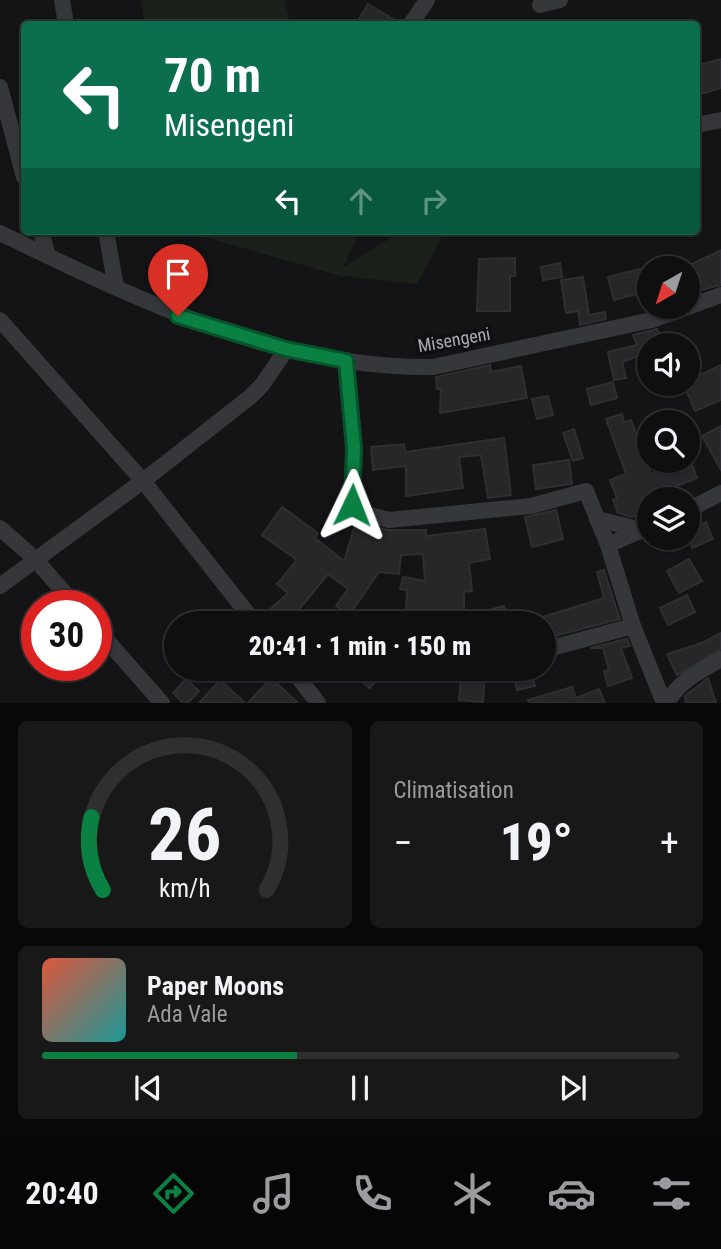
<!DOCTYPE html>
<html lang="fr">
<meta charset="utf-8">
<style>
:root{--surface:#0f0f10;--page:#181819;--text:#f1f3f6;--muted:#9b9c9f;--line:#2f2f30;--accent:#0b8043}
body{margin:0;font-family:"Roboto Condensed",sans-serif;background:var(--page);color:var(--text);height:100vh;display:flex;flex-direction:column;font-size:26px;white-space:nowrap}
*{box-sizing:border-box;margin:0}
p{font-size:23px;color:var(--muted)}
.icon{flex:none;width:38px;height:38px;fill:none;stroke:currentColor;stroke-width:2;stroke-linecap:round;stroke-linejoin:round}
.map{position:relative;height:703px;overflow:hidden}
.details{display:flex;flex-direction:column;gap:18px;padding:18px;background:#080809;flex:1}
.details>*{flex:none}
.hud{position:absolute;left:21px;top:21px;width:679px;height:214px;border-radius:7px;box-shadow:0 2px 5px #0004,0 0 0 2px var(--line);background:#0b6e4f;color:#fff;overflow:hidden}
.needle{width:46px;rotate:219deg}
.buttons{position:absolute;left:637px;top:256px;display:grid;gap:14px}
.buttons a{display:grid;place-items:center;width:63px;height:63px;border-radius:50%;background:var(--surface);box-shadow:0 2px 5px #0004,0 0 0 2px var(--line);font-size:35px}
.speed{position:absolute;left:21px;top:590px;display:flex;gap:14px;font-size:35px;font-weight:700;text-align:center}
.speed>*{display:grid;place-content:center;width:91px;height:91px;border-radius:50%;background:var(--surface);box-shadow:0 2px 5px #0004,0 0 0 2px var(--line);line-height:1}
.speed .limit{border:10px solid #d22;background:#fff;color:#111}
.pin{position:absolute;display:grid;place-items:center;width:60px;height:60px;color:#fff;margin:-72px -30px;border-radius:50% 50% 50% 0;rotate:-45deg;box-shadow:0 0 7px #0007}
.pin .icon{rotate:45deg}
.me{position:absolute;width:77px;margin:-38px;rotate:2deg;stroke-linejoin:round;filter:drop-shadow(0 0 5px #0008)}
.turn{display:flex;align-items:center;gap:24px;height:147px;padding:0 28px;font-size:32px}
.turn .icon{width:91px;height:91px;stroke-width:2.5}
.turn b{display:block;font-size:49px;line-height:60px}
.lanes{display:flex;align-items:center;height:66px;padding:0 28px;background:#0003;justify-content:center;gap:35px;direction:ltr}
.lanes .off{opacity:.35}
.big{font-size:52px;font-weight:800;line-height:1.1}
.details .widget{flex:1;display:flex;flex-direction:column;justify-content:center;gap:10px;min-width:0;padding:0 24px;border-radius:10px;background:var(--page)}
.details .dial{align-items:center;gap:0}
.dial svg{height:182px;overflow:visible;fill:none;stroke:var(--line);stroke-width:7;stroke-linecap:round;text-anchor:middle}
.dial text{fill:var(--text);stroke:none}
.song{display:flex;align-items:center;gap:21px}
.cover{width:84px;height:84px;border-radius:10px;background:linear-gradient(135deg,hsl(10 70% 55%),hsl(180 70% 35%))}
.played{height:7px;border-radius:4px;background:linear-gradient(90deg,var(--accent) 40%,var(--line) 40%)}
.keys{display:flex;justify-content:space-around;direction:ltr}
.heat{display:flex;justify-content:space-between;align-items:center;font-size:38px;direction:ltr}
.details .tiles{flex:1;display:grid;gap:18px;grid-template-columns:1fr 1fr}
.widget:last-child{grid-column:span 2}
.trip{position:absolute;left:164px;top:611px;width:392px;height:70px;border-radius:35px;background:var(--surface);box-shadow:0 2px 5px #0004,0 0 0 2px var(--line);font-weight:800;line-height:70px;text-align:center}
.tabs{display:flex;height:112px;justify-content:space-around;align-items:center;background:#060606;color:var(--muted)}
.tabs .icon{width:49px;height:49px}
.tabs .current{color:var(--accent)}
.tabs b{font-size:32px;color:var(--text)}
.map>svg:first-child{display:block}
</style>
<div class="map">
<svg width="721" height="703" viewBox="0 0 721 703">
<rect width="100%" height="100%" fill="#141416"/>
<g fill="#1b201b">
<polygon points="141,0 285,0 290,24 145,24"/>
<polygon points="183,231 349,231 357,238 343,267 402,231 445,231 417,284 341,276"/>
</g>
<g fill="#27272a" stroke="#2e2f32" stroke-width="2">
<polygon points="368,4 401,24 356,24"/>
<polygon points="721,59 721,88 698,95 696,66"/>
<polygon points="721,250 721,285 688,293 688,266"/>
<polygon points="515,258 515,276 510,276 510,311 477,311 479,259"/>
<polygon points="560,263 562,277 543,280 541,267"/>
<polygon points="640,269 641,272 649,269 649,291 614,300 608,277"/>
<polygon points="583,277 589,315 605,312 606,319 580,325 578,311 566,313 561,280"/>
<polygon points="657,329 664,345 649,345 649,352 622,362 626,378 614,380 608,352 637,345 633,335"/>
<polygon points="490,365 491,372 521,366 527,398 440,413 441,389 437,389 436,377"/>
<polygon points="721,365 721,400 695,411 683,383"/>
<polygon points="613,382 617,398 591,405 587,389"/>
<polygon points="548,396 553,415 537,419 532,399"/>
<polygon points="622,414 624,422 631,420 651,474 690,459 697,478 649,497 649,511 632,517 618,513 613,500 617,498 610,480 626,474 606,419"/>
<polygon points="721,426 721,470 702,436"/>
<polygon points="574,429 583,458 573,461 563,433"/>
<polygon points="504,438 511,495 488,498 481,455 459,457 463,488 406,496 406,466 373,470 371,447 404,444 405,452"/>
<polygon points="569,460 572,484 536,489 533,465"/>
<polygon points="282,507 318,533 315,538 344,561 356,522 387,530 426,530 426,536 485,529 490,559 469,563 472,591 464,592 464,616 504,606 508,623 436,623 437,611 406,610 407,590 400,589 403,577 425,581 423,554 401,555 399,574 379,572 349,615 336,606 348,589 328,574 288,623 267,623 263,616 288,593 277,584 297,560 262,535"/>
<polygon points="556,510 563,539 532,547 525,517"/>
<polygon points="706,522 713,539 692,548 688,530"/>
<polygon points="689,559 702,581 679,593 667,571"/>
<polygon points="604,570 620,619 550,637 543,617 604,598 597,572"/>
<polygon points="687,595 695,612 668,625 660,608"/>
<polygon points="721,633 721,649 677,675 667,654 702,643"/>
<polygon points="627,639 630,646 621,648 632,678 608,686 604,671 609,670 603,648 590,648"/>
<polygon points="362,668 374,668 381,674 370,688 355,676"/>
<polygon points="462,668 485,668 483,702 459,700"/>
<polygon points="530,668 535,686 517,690 513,671"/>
<polygon points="271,678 298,703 248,703"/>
<polygon points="708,678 716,703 686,703 685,696"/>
<polygon points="186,679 199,691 188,703 183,703 173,693"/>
<polygon points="220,680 245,703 199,703"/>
<polygon points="572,687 576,698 599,689 605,703 529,703 528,700"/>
</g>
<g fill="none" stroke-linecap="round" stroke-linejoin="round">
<g stroke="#36373a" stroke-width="16">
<polyline points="62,0 66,24"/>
<polyline points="540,5 560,0"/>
<polyline points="411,24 427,0"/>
<polyline points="0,87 24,177"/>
<polyline points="696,125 721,120"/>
<polyline points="41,231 48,256"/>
<polyline points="106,231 116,287"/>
<path d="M0,233C137,299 277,369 433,367L652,320L721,295"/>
<polyline points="0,320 143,481 255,623"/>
<polyline points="346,361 354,448 352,505 355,511 389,520 531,506 586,491 608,545 633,626 664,703"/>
<polyline points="688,510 721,493"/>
<polyline points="597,519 630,527 637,532"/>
<polyline points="0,528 34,558 76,606"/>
<polyline points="608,545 649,527"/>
<polyline points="0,586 143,481 250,397 262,385 286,350"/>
<polyline points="96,628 162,703"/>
<polyline points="544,650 633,626"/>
<polyline points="291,668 318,703"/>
<path d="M667,703C679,681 700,671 721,659"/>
</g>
</g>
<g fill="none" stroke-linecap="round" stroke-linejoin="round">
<g stroke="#07532c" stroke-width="18">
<polyline id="route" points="178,316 286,349 346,361 354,448 352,505"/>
</g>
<use href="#route" stroke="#0b8043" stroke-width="12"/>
</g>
<g text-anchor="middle" stroke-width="7" stroke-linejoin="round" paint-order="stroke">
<g font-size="18" fill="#a7acb5" stroke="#0f0f11">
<text transform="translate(454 340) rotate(-10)" y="6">Misengeni</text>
</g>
</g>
</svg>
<div class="buttons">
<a><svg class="needle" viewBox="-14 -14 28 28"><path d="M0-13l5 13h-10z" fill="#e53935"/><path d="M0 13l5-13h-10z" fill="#9b9c9f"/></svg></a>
<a><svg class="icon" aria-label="sound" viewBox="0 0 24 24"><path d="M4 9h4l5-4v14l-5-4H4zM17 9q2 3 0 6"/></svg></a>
<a><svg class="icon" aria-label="search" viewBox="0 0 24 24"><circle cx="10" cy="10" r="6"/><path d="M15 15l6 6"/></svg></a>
<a><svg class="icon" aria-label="layers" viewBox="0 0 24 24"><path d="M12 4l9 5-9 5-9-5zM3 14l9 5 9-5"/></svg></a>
</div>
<div class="speed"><div class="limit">30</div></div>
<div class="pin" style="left:178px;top:316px;background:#d93025"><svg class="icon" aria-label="arrive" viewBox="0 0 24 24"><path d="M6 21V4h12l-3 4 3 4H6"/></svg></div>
<svg class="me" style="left:352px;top:505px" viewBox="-20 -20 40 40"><path d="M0-17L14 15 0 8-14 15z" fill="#0b8043" stroke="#fff" stroke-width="4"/></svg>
<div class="trip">20:41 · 1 min · 150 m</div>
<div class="hud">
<div class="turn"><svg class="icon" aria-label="left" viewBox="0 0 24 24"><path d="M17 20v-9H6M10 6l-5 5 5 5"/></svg><div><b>70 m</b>Misengeni</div></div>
<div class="lanes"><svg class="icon" aria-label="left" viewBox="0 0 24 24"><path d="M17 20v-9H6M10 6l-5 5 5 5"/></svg><svg class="icon off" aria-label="ahead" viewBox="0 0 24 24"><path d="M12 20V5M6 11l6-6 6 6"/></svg><svg class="icon off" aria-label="right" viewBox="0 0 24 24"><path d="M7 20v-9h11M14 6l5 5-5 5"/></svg></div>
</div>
</div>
<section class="details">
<div class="tiles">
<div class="widget dial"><svg viewBox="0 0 100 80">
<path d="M14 69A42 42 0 1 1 86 69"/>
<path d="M14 69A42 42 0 0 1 9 37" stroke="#0b8043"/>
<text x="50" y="56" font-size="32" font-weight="700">26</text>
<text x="50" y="72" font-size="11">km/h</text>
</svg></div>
<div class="widget"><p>Climatisation</p>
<div class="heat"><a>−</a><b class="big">19°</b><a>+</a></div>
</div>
<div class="widget">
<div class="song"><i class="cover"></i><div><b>Paper Moons</b><p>Ada Vale</p></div></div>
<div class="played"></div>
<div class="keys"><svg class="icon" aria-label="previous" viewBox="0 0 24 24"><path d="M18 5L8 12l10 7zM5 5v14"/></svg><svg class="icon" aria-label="pause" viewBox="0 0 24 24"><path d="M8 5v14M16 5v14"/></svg><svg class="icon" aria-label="next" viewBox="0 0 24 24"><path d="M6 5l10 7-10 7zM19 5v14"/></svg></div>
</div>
</div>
</section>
<nav class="tabs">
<b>20:40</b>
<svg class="icon current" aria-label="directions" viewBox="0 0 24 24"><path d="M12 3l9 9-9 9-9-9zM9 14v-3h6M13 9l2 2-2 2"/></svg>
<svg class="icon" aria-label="music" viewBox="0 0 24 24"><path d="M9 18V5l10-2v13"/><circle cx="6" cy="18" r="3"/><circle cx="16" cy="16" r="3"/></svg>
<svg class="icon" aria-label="phone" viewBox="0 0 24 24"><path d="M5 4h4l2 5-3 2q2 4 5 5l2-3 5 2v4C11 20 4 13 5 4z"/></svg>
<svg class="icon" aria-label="climate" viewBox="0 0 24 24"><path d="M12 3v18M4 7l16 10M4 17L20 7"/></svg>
<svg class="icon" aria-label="car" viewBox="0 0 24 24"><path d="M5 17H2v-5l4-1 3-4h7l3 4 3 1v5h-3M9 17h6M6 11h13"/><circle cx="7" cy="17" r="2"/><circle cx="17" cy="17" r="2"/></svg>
<svg class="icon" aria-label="filters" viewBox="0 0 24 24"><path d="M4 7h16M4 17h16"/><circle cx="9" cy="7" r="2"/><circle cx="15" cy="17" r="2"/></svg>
</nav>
